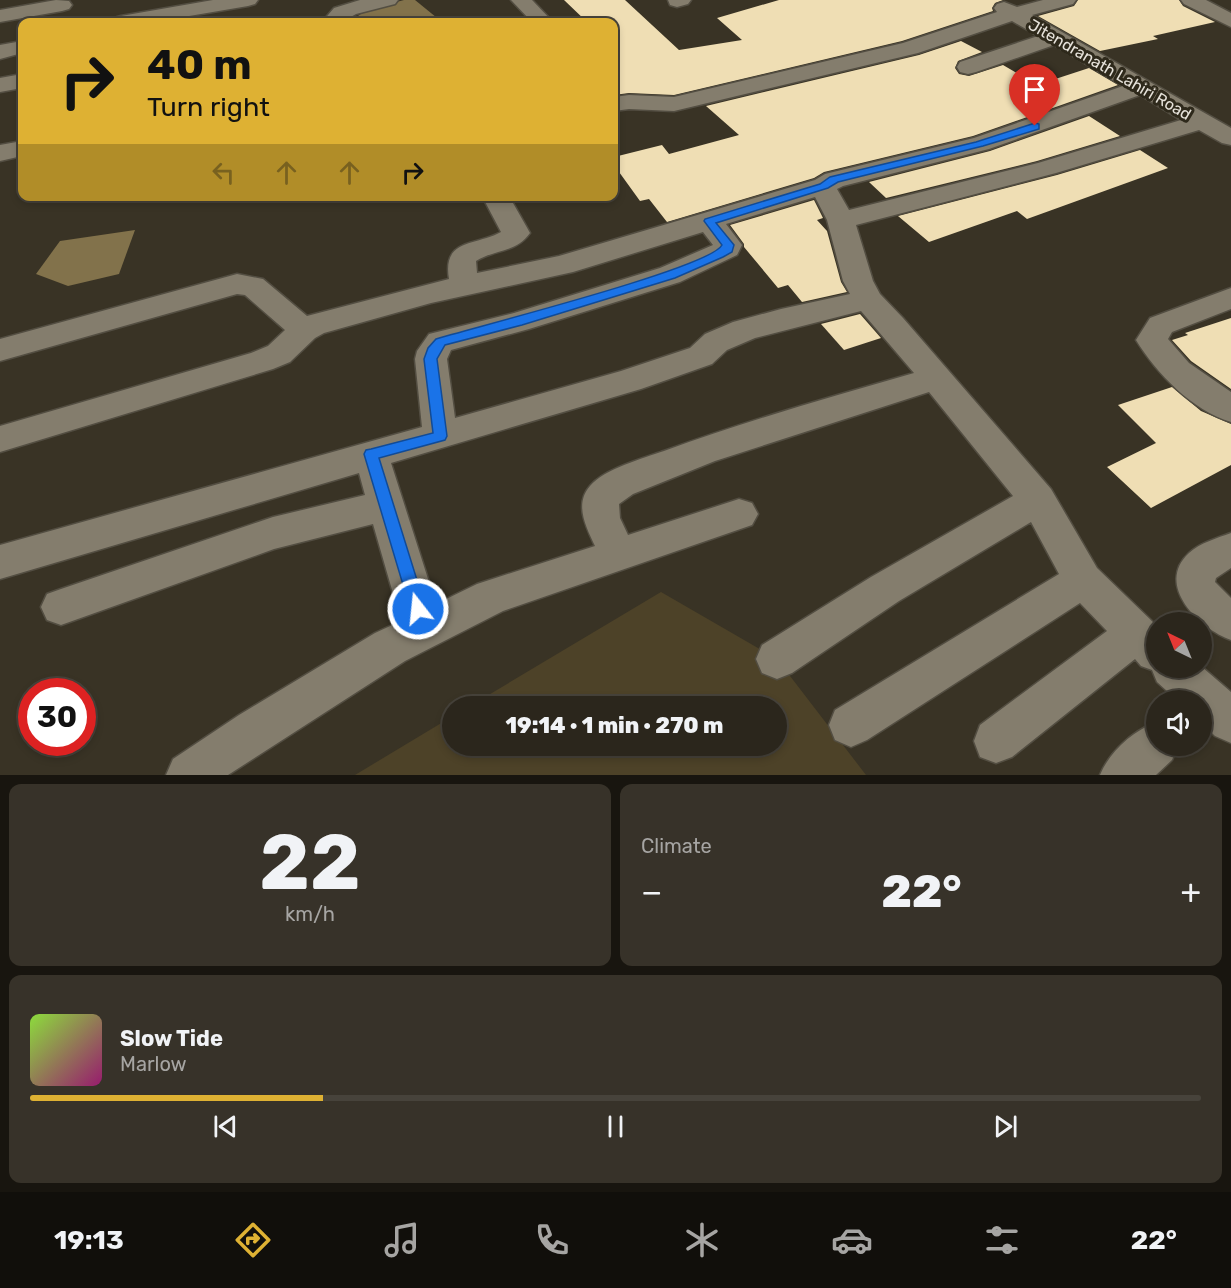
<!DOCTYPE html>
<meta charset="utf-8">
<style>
:root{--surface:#2b261c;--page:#373229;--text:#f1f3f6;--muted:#a6a5a3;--line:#47433b;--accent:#deb133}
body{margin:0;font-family:Rubik,sans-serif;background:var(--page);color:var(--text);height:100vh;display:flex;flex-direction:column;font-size:22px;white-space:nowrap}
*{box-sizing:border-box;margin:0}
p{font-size:20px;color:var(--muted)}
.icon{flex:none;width:33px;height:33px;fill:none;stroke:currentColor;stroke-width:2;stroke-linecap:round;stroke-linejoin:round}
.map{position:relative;height:775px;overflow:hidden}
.panel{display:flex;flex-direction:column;gap:9px;padding:9px;background:#18150f;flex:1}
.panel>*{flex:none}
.hud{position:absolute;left:18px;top:18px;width:600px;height:183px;border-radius:12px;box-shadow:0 3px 9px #0003,0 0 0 2px var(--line);background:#deb133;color:#111;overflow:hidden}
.needle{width:39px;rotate:317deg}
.buttons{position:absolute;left:1146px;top:612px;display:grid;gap:12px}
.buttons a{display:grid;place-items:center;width:66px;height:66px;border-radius:50%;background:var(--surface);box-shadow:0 3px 9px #0003,0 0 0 2px var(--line);font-size:30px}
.speed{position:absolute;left:18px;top:678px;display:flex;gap:12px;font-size:30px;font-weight:700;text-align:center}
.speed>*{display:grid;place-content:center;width:78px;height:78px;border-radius:50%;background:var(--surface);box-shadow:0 3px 9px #0003,0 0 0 2px var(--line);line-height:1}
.speed .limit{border:9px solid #d22;background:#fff;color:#111}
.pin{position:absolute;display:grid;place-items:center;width:51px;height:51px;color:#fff;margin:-62px -26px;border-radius:50% 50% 50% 0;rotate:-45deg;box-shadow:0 0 6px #0007}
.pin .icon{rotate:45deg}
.me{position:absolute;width:66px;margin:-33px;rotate:344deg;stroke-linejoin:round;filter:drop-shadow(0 0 4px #0008)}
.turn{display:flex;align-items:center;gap:21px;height:126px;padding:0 30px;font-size:27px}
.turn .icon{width:78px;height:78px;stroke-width:2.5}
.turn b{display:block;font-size:42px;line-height:51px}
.lanes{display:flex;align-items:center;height:57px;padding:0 30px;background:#0003;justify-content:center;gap:30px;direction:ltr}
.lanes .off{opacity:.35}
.big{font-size:45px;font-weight:800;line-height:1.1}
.panel .tile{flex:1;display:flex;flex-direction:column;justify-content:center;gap:9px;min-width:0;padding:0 21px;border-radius:12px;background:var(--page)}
.panel .dial{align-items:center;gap:0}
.dial b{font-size:78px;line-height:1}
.song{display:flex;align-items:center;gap:18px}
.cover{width:72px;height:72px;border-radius:9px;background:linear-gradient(135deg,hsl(90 70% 55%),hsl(320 70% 35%))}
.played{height:6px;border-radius:3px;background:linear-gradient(90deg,var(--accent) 25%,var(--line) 25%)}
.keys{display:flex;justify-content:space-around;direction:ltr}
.heat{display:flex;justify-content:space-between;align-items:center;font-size:33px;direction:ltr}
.panel .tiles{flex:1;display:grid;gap:9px;grid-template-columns:1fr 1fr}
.tile:last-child{grid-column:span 2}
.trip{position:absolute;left:442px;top:696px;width:345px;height:60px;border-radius:30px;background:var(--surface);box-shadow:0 3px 9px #0003,0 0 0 2px var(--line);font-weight:800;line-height:60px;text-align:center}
.tabs{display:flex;height:96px;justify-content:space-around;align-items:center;background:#110f0b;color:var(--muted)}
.tabs .icon{width:42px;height:42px}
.tabs .selected{color:var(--accent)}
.tabs b{font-size:27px;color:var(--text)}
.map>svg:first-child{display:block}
</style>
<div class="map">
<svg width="1231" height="775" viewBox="0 0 1231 775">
<rect width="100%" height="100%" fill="#393325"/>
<polygon fill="#4d4228" points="661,592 777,659 866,775 355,775 453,716 453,746 777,746 777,706 470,706"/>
<g fill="#82724b">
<polygon points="404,0 415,0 442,22 350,22 366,10"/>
<polygon points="135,230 119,274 68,286 36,274 60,241"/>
</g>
<g fill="#efdeb4">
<polygon points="564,0 625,0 679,50 742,40 717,18 779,0 1003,0 995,3 992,8 993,11 902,41 674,95 629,93 614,95 614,22 587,22"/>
<polygon points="1078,0 1179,0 1183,6 1215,22 1153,36 1158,39 1100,51 1038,16 1074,6"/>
<polygon points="961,41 982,52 958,61 955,68 959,74 969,76 1003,65 1037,85 1089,68 1118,85 973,136 824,172 814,178 667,222 649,199 640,201 614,165 614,157 662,145 669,154 739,135 706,106 919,55"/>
<polygon points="1089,116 1120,136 1037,161 886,198 869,182 990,151"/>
<polygon points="1140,150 1168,168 1027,219 1017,211 929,242 898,216 1057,175"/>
<polygon points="814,200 823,218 817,220 827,231 841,282 847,292 802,302 788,285 778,288 744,247 744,244 730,225"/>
<polygon points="860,314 881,338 844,350 821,324"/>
<polygon points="1231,318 1231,389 1191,361 1172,340 1188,335 1185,333"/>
<polygon points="1172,387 1201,411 1231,424 1231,465 1151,508 1107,467 1156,443 1118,405"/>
</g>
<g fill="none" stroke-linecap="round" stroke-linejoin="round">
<g stroke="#534e42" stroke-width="3">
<g id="minor">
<polygon points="56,0 69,1 72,5 69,9 62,11 0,22 0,10"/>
<polygon points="213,0 258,0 255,4 248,6 154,22 111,22 114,18 121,16"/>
<polygon points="360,0 398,0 395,4 356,14 342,22 322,22 334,8"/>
<polygon points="511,0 532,0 553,22 532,22"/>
<polygon points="668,0 691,0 688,4 677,7 670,5"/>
<path d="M1043,0H1076L1073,4L1032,15L1231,128V145L1222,143L1199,130L1056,173L856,225L873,281L880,294L903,318L1051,489L1097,568L1156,625V668L1202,667L1231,692V743L1215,736L1202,723V700H1177L1157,682L1152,670L1141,666L1135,659L1012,757L996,763L980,757L974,741L980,725L1107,631L1080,603L867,740L851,747L835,740L829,725L835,710L1059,574L1031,522L899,601L792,673L777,679L762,673L756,659L762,645L871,577L1013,496L929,392L715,461L633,494L619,504L620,518L628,535L739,499L752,503L758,514L752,525L503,611L405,661L228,775H166L173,759L239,715L375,633L401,621L373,524L274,549L61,625L47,620L41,607L47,594L61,589L273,517L365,495L359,473L0,579V545L422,427L415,359L417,351L429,334L514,313L660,268L713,245L703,232L573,272L431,303L324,333L315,338L290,362L273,369L0,452V426L251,353L268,346L285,330L245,295L237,294L0,361V339L237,274L263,279L307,316L449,279C442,238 476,246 501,232L482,196H509L530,233C516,253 495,249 476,261L477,273L559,256L815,180L825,174L974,138L1123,86L1054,45L976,72L968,74L960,72L957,67L960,62L1038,36L1012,21L918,53L674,111L629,109L614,111V97L629,95L674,97L903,43L997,12L994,8L997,4L1004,2L1017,7ZM1140,95L1181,120L1038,163L849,210L837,189L843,186L989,149ZM815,197L827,220L843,281L850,294L781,309L733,322L705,334L690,348L621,371L455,418L447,359L451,350L529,329L680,282L737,255L742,245L726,224ZM861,311L914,373C830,397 746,421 664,451C644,458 604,469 590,486C574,504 586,527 595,546L477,584L436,604L391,463L641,389L712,364L727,350L755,338Z"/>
<polygon points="1181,0 1206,0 1231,13 1231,27 1184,4"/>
<polygon points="22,41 22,53 0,59 0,45"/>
<polygon points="22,74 22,88 0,92 0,78"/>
<polygon points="22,141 22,156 0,161 0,145"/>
<path d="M1231,288V309L1172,332L1168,339L1189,363L1231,392V422C1192,410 1157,374 1136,340L1150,318Z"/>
<path d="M1231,533V568L1216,578L1215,582L1231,598V640C1200,629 1154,585 1189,553C1200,543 1217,538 1231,533Z"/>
<path d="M1156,722V746H1178L1172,760L1156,775H1100C1110,751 1132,732 1156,722Z"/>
</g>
</g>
<use href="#minor" fill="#847d6d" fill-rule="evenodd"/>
</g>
<path fill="#1a73e8" stroke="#114b97" stroke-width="1.5" d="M1035,123L1039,124V129L983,146L838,182L828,188L716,223L734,245L732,252L723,257L675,278L522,325L445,345L437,359L447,436L445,440L379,458L426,609L424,615L418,617L412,615L364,454L366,450L371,449L433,433L424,359L428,348L436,339C475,327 710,268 722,245L704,221L705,219L820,184L830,177L976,142Z"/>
<g text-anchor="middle" stroke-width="6" stroke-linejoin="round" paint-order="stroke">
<g font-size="16" fill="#e6e2da" stroke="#2e291b">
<text transform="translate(1110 69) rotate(30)" y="6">Jitendranath Lahiri Road</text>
</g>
</g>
</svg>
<div class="buttons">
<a><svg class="needle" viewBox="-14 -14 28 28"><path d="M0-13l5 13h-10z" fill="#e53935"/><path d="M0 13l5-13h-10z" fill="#a6a5a3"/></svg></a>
<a><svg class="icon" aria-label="sound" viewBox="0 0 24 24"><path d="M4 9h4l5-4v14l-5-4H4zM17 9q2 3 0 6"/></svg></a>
</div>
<div class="speed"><div class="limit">30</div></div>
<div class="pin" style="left:1035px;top:126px;background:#d93025"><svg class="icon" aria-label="arrive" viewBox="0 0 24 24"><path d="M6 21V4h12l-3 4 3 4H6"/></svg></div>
<svg class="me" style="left:418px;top:609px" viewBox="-20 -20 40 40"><circle r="17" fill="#1a73e8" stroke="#fff" stroke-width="3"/><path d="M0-11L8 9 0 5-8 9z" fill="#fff"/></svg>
<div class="trip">19:14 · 1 min · 270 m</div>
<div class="hud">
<div class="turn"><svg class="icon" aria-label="right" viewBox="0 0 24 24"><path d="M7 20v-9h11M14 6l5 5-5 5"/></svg><div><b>40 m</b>Turn right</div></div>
<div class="lanes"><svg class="icon off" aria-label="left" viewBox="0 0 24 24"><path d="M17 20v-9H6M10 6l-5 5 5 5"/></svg><svg class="icon off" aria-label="ahead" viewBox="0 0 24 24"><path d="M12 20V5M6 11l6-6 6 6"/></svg><svg class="icon off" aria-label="ahead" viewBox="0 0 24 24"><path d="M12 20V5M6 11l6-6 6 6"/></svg><svg class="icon" aria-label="right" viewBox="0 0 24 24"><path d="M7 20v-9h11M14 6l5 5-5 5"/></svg></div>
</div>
</div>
<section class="panel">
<div class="tiles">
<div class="tile dial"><b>22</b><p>km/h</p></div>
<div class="tile"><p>Climate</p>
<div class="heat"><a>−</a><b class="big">22°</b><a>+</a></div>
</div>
<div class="tile">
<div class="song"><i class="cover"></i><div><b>Slow Tide</b><p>Marlow</p></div></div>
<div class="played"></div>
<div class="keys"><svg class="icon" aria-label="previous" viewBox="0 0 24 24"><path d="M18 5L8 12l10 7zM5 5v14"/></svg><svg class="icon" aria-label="pause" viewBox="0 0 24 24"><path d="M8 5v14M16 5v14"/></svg><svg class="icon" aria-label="next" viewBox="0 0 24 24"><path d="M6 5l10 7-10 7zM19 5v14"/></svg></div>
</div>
</div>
</section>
<nav class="tabs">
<b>19:13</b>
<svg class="icon selected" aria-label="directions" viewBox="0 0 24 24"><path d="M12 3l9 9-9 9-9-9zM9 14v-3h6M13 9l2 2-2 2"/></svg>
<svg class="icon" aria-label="music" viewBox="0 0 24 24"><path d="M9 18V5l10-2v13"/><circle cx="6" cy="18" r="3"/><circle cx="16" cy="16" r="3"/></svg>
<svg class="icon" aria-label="phone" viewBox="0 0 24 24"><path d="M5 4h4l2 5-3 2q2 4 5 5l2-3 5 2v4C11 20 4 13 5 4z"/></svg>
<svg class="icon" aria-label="climate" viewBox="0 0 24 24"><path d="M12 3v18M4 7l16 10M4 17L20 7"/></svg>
<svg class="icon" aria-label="car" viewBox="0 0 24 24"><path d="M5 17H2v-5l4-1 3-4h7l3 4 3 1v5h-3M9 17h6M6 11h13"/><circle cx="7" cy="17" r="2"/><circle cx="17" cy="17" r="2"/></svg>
<svg class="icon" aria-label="filters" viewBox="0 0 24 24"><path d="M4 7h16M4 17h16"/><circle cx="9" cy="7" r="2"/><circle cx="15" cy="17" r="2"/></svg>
<b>22°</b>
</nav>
